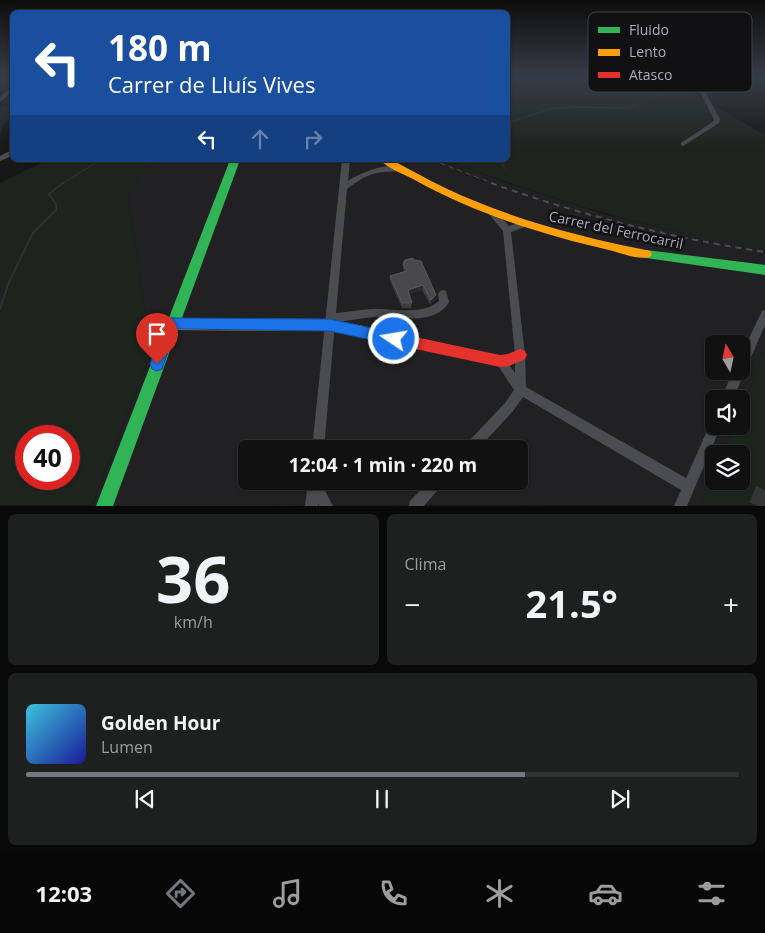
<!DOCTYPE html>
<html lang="es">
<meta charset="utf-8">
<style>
:root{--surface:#111;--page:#1e1f1f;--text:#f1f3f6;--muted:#9c9d9f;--line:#303131;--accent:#757880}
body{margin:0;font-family:"Open Sans",sans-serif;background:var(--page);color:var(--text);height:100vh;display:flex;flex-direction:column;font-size:19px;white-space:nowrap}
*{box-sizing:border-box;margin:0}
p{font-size:16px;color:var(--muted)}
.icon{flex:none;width:28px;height:28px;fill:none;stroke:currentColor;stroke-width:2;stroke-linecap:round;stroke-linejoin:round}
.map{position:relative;height:506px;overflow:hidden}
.drawer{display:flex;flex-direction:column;gap:8px;padding:8px;background:#090909;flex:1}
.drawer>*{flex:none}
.hud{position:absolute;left:10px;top:10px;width:500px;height:152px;border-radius:8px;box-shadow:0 1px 4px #0004,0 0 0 1px var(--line);background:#1a4fa0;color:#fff;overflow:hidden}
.needle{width:32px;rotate:351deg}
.tools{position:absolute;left:705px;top:335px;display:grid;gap:10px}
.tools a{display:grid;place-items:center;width:45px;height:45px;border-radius:8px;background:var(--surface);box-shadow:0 1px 4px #0004,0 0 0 1px var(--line);font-size:25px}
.speed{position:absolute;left:15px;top:425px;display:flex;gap:10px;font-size:25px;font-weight:700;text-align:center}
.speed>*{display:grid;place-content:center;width:65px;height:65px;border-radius:50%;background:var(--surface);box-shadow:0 1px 4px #0004,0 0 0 1px var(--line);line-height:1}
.speed .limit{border:8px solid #d22;background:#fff;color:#111}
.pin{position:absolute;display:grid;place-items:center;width:42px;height:42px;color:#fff;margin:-51px -21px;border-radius:50% 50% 50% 0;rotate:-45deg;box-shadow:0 0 5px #0007}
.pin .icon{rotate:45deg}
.me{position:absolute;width:55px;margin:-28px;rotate:282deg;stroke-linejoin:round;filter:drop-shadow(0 0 4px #0008)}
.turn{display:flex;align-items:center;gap:18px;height:105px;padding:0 15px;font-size:22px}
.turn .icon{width:65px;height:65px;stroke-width:2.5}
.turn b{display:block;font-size:35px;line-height:42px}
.lanes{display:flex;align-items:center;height:48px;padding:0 15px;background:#0003;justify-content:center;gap:25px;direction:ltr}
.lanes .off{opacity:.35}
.big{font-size:38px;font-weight:700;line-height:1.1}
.drawer .card{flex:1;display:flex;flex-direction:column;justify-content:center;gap:8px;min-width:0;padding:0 18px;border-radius:8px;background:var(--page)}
.drawer .dial{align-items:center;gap:0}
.dial b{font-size:65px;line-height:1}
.song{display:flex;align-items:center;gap:15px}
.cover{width:60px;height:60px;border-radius:8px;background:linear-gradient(135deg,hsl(190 70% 55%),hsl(240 70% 35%))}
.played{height:5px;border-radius:2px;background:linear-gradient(90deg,var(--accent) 70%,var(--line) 70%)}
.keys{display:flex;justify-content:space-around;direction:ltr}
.heat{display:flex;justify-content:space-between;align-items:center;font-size:28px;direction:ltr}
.drawer .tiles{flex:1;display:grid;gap:8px;grid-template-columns:1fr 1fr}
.card:last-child{grid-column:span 2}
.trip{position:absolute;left:238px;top:440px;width:290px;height:50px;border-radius:8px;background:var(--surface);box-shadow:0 1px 4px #0004,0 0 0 1px var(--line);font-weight:700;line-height:50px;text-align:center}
.tabs{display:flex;height:80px;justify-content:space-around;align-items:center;background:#070707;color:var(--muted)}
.tabs .icon{width:35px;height:35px}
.tabs .on{color:var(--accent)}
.tabs b{font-size:22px;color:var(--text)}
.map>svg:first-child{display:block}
</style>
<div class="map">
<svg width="765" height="506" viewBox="0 0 765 506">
<rect width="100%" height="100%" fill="#171717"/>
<path fill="#212123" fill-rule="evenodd" d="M150,160H446L507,183L604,214L666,229L765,247V352L741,409V399H714V426H734L723,454H714V476L701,505L92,506L151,352L128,197ZM714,344H741V371H714ZM246,449H519V481H246Z"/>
<g fill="#1d241e" fill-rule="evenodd">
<path d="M508,78H645L694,94L765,135V247C652,231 552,200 446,160H508Z"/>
<polygon points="12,104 12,118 5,122 0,135 0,107"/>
<path d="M48,160H150L128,197L151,352L92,505H0V183ZM69,436V479H26V436Z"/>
<polygon points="765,352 765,505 701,505 714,476 714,481 741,481 741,454 723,454 734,426 741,426 741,409"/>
</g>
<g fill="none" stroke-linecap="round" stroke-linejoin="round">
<g stroke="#2a3239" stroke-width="1">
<polyline points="508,123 550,109 569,107 628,108 649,97 672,91 681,84 685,84"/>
<polyline points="500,160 506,169"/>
<polyline points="62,184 100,160"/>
</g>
<polyline stroke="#2a3239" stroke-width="2" points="0,309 9,282 33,233 56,210 56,204 49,194 63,183"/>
<polyline stroke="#343537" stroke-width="19" stroke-dasharray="19 10" stroke-linecap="butt" points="758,506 765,490"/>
<g fill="#4b4c50" fill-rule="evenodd">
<polygon points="677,78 684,78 704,90 720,119 719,123 683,146 681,145 681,143 714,121 714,119 700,92"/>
<polygon points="12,87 12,92 0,102 0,97"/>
<polygon points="10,151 12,151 12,156 0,161 0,156"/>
<path d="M342,160H350L348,181C359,173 393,160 405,168C398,173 385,171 376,173C365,176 356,182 347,189L336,313C349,312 362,309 375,309C396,308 422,316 439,301L438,294L440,291L443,290L446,291L449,302C435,326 398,317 375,317C362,318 348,321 335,322L324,449H312Z"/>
<polygon points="492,210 495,211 509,226 525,221 529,224 528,226 511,232 525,355 526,387 686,478 711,422 714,421 714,426 721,426 687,506 674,506 681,490 523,397 513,411 478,449 463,449 465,445 505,403 514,390 495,361 496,358 500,356 504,358 515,373 515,355 503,231 488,213"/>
<polygon points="765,310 765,325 733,399 721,399 733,371 741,371 741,355 762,311"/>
<polygon points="308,481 320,481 333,506 319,506 318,503 318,506 305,506"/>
<polygon points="429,481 444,481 442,485 424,506 409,506 410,501"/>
</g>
<g fill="#30b455" fill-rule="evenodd">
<polygon points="230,160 240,160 113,506 96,506"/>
<polygon points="646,250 765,265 765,275 646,258 642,257 640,254 642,251"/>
</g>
<g fill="#ff9f0a" fill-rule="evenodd">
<path d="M380,160H392C418,174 443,188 470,199C527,223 586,238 646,250L650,251L652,254L650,257C640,260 623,254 613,251C543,235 476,214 413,179C403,174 388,168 380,160Z"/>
<polygon points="172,318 330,319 373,328 378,330 380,334 378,338 373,340 330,331 172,330 167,328 166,324 167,320"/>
</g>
<polygon fill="#e5322d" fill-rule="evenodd" points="373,328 500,355 508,354 520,349 525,351 527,355 525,359 509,366 500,367 373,340 368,338 366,334 368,330"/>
<polyline stroke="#4b4c4f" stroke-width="1" stroke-dasharray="5 4" stroke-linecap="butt" points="432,160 495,184"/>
<path stroke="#4b4c4f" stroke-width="2" stroke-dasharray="6 5" stroke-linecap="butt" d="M491,183C580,215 671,238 765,252"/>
</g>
<polygon fill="#3d3d3f" points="405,260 435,299 430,304 422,290 409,294 412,303 411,308 402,308 390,281 390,276 404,272 403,269 403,264"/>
<g fill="#29292a">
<polygon points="423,285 422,290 408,295 408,290"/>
<polygon points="436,295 435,299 430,304 431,300"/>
</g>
<polygon fill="#49494c" stroke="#58595d" points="413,258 414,260 421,261 436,295 431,300 423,285 408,290 412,303 402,303 390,276 407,271 403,264 405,260"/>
<linearGradient id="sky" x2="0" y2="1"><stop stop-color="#0d0d0d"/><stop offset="0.52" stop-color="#363c47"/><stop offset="1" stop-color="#363c47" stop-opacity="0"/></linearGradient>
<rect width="765" height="149" fill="url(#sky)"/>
<polygon fill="#1a73e8" stroke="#114b97" points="172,318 330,319 394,333 399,335 401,339 399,343 394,345 330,331 176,329 162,369 157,371 152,369 150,364 167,320"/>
<g text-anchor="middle" stroke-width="5" stroke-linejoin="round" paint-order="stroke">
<g font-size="14" fill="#a8adb8" stroke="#111113">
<text transform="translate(616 230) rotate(12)" y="5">Carrer del Ferrocarril</text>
</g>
</g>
<rect x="588" y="12" width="164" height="80" rx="8" fill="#111113" stroke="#3e4045" stroke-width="1"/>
<rect x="598" y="27" width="22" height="6" fill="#30b455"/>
<rect x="598" y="49" width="22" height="7" fill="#ff9f0a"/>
<rect x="598" y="72" width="22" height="6" fill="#e5322d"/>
<g font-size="14" fill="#a8adb8">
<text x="629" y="35">Fluido</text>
<text x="629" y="57">Lento</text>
<text x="629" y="80">Atasco</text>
</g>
</svg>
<div class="tools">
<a><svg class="needle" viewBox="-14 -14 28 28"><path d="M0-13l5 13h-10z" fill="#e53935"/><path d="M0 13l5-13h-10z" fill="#9c9d9f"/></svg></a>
<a><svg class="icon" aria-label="sound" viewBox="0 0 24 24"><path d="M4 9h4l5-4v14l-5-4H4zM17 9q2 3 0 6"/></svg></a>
<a><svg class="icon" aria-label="layers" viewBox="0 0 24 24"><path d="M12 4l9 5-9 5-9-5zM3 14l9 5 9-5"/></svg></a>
</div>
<div class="speed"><div class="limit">40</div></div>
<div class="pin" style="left:157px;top:364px;background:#d93025"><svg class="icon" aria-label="arrive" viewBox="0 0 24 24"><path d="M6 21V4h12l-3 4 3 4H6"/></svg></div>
<svg class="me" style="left:394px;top:339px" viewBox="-20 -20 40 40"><circle r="17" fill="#1a73e8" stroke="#fff" stroke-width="3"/><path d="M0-11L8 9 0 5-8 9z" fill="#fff"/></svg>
<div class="trip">12:04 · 1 min · 220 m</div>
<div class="hud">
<div class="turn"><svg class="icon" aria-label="left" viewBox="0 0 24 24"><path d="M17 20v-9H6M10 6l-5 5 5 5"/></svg><div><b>180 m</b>Carrer de Lluís Vives</div></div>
<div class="lanes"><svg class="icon" aria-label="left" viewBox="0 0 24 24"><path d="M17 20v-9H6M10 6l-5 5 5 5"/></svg><svg class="icon off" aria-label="ahead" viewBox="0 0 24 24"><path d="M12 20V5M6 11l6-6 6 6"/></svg><svg class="icon off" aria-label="right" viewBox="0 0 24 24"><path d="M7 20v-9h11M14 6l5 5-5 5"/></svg></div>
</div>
</div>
<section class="drawer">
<div class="tiles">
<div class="card dial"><b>36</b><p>km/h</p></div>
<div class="card"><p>Clima</p>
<div class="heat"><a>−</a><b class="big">21.5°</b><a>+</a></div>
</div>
<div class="card">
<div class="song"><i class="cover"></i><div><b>Golden Hour</b><p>Lumen</p></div></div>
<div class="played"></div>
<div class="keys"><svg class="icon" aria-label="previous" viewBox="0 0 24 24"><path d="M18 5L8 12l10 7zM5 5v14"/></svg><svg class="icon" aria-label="pause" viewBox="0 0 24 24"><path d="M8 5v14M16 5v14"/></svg><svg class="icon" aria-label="next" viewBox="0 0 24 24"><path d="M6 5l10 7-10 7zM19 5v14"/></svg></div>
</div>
</div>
</section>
<nav class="tabs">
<b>12:03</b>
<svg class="icon on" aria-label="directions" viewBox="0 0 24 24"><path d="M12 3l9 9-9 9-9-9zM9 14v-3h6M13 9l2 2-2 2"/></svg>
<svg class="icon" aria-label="music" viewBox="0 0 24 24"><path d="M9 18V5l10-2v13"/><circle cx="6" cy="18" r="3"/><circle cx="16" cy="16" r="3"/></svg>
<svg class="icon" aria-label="phone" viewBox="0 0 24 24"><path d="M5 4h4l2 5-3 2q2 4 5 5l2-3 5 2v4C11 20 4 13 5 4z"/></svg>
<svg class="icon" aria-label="climate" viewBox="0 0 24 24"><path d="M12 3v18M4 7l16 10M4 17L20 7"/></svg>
<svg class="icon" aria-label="car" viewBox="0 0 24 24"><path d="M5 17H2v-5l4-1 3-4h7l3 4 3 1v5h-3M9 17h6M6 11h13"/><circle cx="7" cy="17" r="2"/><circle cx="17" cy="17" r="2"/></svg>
<svg class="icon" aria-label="filters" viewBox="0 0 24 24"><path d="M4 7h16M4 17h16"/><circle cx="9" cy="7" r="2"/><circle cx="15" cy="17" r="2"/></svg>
</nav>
